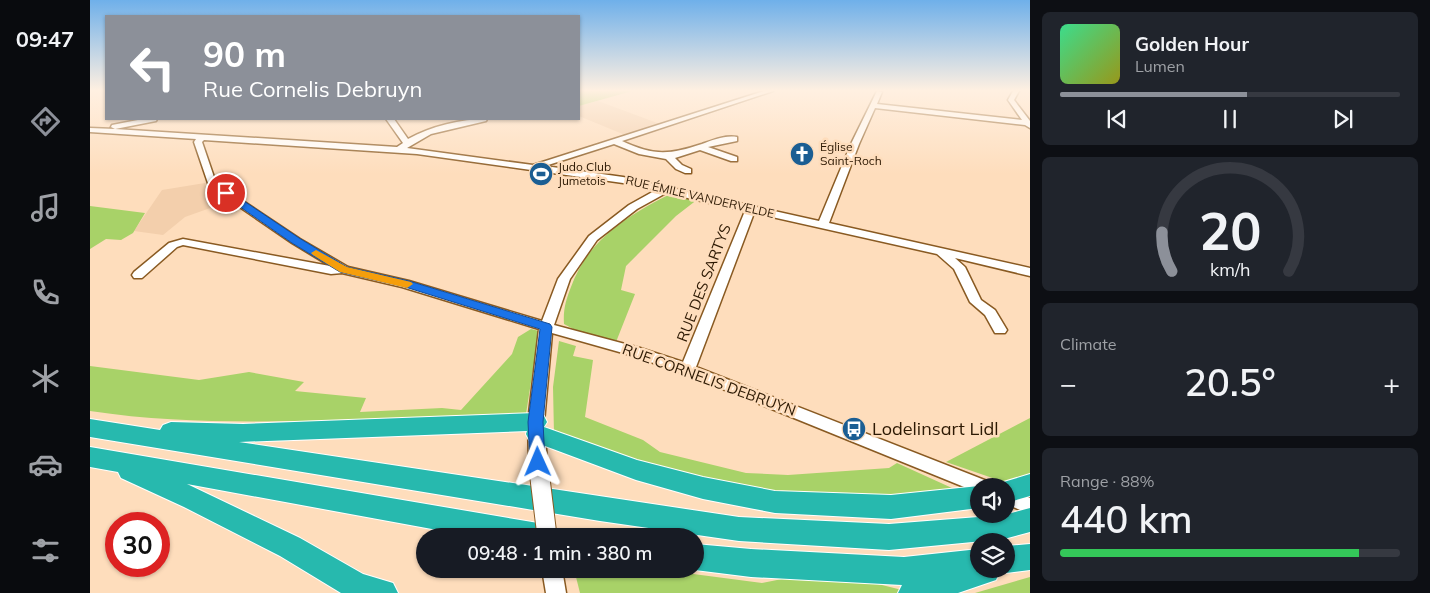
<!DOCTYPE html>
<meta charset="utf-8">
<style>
:root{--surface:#171b24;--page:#20242c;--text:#f1f3f6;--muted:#9ea1a6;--line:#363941;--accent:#8c9099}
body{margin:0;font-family:Mulish,sans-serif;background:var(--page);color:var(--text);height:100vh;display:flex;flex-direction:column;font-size:19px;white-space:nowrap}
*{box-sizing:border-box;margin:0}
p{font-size:16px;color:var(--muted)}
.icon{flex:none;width:28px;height:28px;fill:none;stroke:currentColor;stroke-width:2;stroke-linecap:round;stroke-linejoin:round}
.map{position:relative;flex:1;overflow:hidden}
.panel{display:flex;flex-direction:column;gap:12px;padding:12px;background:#0d0f14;width:400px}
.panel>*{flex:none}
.banner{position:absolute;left:15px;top:15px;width:475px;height:105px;border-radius:0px;box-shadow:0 1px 4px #0004;background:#8c9099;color:#fff;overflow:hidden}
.buttons{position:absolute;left:880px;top:478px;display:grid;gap:10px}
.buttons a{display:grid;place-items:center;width:45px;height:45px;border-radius:50%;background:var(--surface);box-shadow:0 1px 4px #0004;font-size:25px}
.speed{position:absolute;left:15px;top:512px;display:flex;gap:10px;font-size:25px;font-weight:700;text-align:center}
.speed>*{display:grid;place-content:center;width:65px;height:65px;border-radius:50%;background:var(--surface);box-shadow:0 1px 4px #0004;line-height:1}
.speed .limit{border:8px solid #d22;background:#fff;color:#111}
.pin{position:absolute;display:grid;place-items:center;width:42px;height:42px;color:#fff;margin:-21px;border:2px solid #fff;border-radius:50%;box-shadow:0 1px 5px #0007}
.me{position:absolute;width:55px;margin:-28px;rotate:359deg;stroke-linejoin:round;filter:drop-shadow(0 0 4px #0008)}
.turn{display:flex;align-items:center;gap:18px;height:105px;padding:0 15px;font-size:22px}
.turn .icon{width:65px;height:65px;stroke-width:2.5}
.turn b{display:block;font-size:35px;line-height:42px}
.big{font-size:38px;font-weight:600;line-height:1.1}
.panel .tile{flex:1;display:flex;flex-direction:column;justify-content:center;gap:8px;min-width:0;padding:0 18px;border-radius:8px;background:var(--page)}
.panel .dial{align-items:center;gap:0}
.dial svg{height:130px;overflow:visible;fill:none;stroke:var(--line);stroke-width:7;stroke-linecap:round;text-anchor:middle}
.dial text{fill:var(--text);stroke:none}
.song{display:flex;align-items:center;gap:15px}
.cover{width:60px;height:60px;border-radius:8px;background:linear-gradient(135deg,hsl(150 70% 55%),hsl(60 70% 35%))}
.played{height:5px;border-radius:2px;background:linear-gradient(90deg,var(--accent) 55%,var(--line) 55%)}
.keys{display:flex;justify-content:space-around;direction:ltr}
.heat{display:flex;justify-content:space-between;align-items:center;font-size:28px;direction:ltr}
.charge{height:8px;border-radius:4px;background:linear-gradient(90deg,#34c759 88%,var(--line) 0)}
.trip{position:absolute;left:326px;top:528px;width:288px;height:50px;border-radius:25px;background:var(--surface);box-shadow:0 1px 4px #0004;font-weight:600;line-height:50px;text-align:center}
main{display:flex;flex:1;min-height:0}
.tab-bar{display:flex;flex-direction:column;width:90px;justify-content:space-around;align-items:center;background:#090b0e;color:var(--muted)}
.tab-bar .icon{width:35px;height:35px}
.tab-bar .on{color:var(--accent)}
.tab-bar b{font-size:22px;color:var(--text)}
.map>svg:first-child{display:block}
</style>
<main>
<nav class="tab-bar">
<b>09:47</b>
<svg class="icon on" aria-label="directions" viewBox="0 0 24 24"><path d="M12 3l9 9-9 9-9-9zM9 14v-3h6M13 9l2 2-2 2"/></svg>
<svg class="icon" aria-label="music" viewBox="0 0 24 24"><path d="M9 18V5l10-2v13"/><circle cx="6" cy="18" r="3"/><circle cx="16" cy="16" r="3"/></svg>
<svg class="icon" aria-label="phone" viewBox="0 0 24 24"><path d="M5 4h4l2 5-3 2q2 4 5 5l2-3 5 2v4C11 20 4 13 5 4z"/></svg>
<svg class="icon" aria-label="climate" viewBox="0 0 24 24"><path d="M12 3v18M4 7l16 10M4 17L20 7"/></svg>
<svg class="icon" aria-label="car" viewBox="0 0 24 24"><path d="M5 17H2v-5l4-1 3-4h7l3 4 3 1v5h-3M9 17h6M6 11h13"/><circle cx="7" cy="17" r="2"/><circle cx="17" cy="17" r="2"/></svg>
<svg class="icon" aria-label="filters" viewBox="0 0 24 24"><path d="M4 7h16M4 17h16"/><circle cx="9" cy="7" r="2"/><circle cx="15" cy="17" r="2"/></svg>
</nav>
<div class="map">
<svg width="940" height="593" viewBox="0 0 940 593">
<rect width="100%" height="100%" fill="#feddbc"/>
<g fill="#f3cfac">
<polygon points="508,101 570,124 535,135 489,116 489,106"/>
<polygon points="115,183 117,189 137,202 95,217 73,235 44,231 72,190"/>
</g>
<g fill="#a8d268">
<polygon points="489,91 542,91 489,106"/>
<path d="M582,193L608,199L586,216L536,266L531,290L545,294L526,342L487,331L474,324C473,309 476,300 481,287C498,239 539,215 582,193Z"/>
<polygon points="0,206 55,213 43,233 31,240 16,239 0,249"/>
<path d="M441,329L449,331L436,414C361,417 286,420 212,421C139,422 72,422 0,411V366L109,380L159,372L214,382L205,391L276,398L270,412L352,408L371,410L422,354L428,337Z"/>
<polygon points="469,341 486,346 483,356 503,360 495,417 553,440 570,452 656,473 698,475 799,468 807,463 873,493 708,499 575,471 503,444 464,434 463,387"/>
<polygon points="940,418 940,475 914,482 856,462"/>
<polygon points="484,569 565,569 672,583 697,578 780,582 824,593 490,593"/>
<polygon points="940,577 940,593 885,593"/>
</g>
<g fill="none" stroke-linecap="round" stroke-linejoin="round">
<g stroke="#895a22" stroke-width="3">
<g id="minor">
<path d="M674,91H683L532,141C564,156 579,155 612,144C623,140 635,135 647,137V141L618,147L647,157V161H641L610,150L585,158L592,165L601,169V173H595L586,169L576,159L549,154L524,144L455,166L533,177L729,221L761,144L787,91L792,92L787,104L932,120L918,100L923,91H929L924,100L940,121V128L935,125L785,108L769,144L739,223L940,268V276L865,258L875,267L891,300L905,310L917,330L915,333H905L895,315L880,302L864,269L847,254L664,213L606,367L897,481L900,486H889V493L593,373L540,355L462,333L454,422L457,462L454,467L448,469L442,467L439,462L438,422L449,329L312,287L252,273L241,274L93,245L87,247L52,278H44L42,275L44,272L79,243L93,239L240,266L202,243L119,186L104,142L106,139L0,132V128L25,129L21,127L22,125L53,119H67L66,121L25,129L307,147L313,143L296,119H304L318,139C341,126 371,119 397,119L396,121L341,134L317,148L443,165ZM114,140L327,154L533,183L566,190L539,205L499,236L468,279L452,321L319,281L258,267L210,239L126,183L112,142ZM576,193L655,211L593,362L550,348L464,325L480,279L507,240L547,209Z"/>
<polygon points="916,488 940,498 940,514 916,504"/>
<polygon points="452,569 472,569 476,593 456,593"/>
</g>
</g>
<g stroke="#fff" stroke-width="2">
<g id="highway">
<polygon points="446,413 454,416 457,422 454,427 547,460 613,477 685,491 801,495 889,486 889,508 801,519 685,513 613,499 546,480 439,440 436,434 437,431 149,442 649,517 799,524 914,515 940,508 940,532 914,539 799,550 649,541 510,521 0,437 0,419 70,430 73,425 81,422 153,424"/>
<polygon points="0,447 448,523 458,527 462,536 380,536 97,484 210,538 273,574 303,583 308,593 251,593 190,556 94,507 31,478 28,472 0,467"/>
<polygon points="940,474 940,496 916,503 916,486 906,486 907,484"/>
<polygon points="605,544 661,549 814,557 889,549 889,569 916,569 916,546 940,544 940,570 916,573 910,571 906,580 868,593 808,593 812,585 661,577 605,570 601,569 605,569"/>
</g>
</g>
<use href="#minor" fill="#fff" fill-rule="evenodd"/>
<use href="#highway" fill="#27b9ae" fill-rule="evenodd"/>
<g stroke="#895a22" stroke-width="21" stroke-linecap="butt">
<polyline id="minor-bridge" points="448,462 457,536"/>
</g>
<use href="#minor-bridge" stroke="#fff" stroke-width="19"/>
</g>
<linearGradient id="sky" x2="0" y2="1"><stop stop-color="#6fb0ea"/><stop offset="0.52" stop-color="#fff0e1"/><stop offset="1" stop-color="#fff0e1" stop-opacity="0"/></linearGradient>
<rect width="940" height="174" fill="url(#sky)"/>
<polygon fill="#1a73e8" stroke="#114b97" points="133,191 139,191 209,238 257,267 319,281 460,324 462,327 453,422 455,462 453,467 448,469 442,467 440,462 438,422 450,329 312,286 250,272 202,243 133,195"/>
<polygon fill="#f59e0b" points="226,250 257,267 321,282 323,284 317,288 250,272 223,255 221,253"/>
<defs>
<g id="church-disc" transform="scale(1.25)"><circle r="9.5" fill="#1b5e93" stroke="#feddbc"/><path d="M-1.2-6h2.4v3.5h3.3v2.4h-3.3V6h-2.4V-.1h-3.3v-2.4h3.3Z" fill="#fff"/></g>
<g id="stadium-disc" transform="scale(1.25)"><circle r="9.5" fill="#1b5e93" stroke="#feddbc"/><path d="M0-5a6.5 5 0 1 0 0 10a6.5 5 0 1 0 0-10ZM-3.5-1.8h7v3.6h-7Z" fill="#fff"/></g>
<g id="bus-disc" transform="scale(1.25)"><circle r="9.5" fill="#1b5e93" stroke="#feddbc"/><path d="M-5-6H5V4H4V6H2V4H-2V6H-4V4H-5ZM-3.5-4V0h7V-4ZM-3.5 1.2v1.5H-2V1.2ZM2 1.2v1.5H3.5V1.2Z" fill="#fff"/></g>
</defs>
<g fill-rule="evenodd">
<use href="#church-disc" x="712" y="154"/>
<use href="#stadium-disc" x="451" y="174"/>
<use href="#bus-disc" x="764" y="429"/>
</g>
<g text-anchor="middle" stroke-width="5" stroke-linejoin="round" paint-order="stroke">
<g font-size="12" fill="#2d1903" stroke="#feddbc" text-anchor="start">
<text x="730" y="151">Église<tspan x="730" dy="14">Saint-Roch</tspan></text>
<text x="468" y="171">Judo Club<tspan x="468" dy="14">Jumetois</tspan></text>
</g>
<g font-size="12" fill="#2d1903" stroke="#feddbc">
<text transform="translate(610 197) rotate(13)" y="4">RUE ÉMILE VANDERVELDE</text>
</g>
<g font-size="15" fill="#2d1903" stroke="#feddbc">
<text transform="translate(614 283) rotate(-69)" y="5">RUE DES SARTYS</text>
<text transform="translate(619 380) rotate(20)" y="5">RUE CORNELIS DEBRUYN</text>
</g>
<g font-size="18" fill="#2d1903" stroke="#feddbc" text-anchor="start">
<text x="782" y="435">Lodelinsart Lidl</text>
</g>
</g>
</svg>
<div class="buttons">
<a><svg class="icon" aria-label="sound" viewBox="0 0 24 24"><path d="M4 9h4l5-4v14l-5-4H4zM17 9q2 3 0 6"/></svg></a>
<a><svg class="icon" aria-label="layers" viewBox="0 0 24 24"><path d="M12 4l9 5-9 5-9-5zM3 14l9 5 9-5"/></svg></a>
</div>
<div class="speed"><div class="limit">30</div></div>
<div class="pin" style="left:136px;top:193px;background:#d93025"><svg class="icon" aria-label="arrive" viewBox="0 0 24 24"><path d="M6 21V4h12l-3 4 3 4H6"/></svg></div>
<svg class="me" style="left:448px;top:462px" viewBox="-20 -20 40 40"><path d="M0-17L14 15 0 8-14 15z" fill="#1a73e8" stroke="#fff" stroke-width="4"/></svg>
<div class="trip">09:48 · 1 min · 380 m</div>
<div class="banner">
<div class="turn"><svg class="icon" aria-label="left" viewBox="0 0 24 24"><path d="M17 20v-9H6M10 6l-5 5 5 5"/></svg><div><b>90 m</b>Rue Cornelis Debruyn</div></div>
</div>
</div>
<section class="panel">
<div class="tile">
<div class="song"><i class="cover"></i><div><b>Golden Hour</b><p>Lumen</p></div></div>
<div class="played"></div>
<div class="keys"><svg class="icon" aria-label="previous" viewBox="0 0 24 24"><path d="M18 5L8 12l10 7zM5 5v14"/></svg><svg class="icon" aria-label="pause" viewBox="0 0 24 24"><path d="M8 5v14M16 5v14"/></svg><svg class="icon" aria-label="next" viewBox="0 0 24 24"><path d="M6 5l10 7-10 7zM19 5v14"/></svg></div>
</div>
<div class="tile dial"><svg viewBox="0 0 100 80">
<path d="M14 69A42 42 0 1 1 86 69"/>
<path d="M14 69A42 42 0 0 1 8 45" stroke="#8c9099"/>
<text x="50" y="56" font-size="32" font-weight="700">20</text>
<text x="50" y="72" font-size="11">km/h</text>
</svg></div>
<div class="tile"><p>Climate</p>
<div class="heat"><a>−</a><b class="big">20.5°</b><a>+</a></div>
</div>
<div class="tile"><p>Range · 88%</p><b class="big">440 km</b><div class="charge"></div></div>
</section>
</main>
